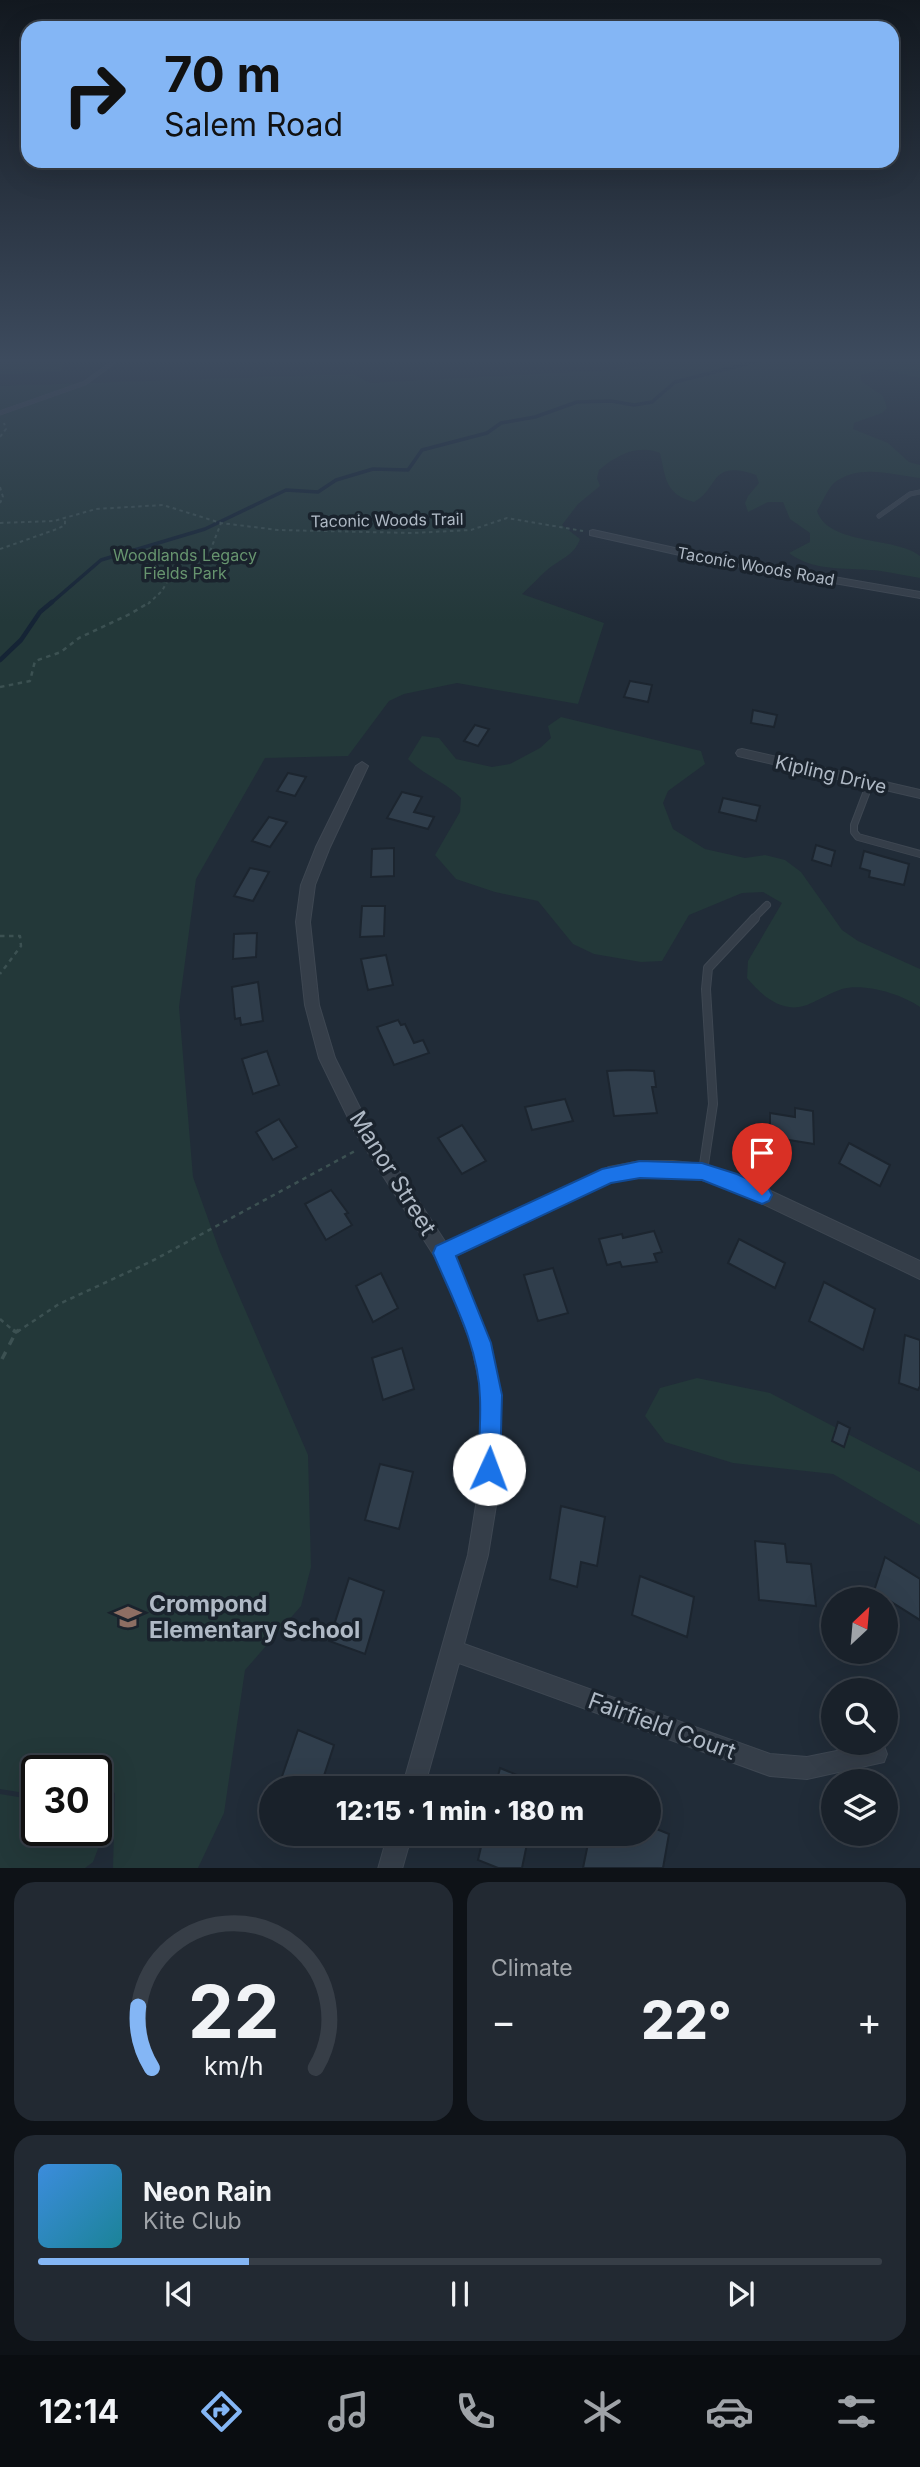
<!DOCTYPE html>
<meta charset="utf-8">
<style>
:root{--surface:#19212a;--page:#222932;--text:#f1f3f6;--muted:#9fa3a8;--line:#373e47;--accent:#84b6f5}
body{margin:0;font-family:Inter,sans-serif;background:var(--page);color:var(--text);height:100vh;display:flex;flex-direction:column;font-size:26px;white-space:nowrap}
*{box-sizing:border-box;margin:0}
p{font-size:23px;color:var(--muted)}
.icon{flex:none;width:38px;height:38px;fill:none;stroke:currentColor;stroke-width:2;stroke-linecap:round;stroke-linejoin:round}
.map{position:relative;height:1868px;overflow:hidden}
.drawer{display:flex;flex-direction:column;gap:14px;padding:14px;background:#0e1217;flex:1}
.drawer>*{flex:none}
.banner{position:absolute;left:21px;top:21px;width:878px;height:147px;border-radius:21px;box-shadow:0 7px 28px #0002,0 0 0 2px var(--line);background:#84b6f5;color:#111;overflow:hidden}
.needle{width:46px;rotate:26deg}
.buttons{position:absolute;left:821px;top:1587px;display:grid;gap:14px}
.buttons a{display:grid;place-items:center;width:77px;height:77px;border-radius:50%;background:var(--surface);box-shadow:0 7px 28px #0002,0 0 0 2px var(--line);font-size:35px}
.speed{position:absolute;left:21px;top:1755px;display:flex;gap:14px;font-size:35px;font-weight:700;text-align:center}
.speed>*{display:grid;place-content:center;width:91px;height:91px;border-radius:50%;background:var(--surface);box-shadow:0 7px 28px #0002,0 0 0 2px var(--line);line-height:1}
.speed .limit{border:4px solid #111;border-radius:10px;background:#fff;color:#111}
.pin{position:absolute;display:grid;place-items:center;width:60px;height:60px;color:#fff;margin:-72px -30px;border-radius:50% 50% 50% 0;rotate:-45deg;box-shadow:0 0 7px #0007}
.pin .icon{rotate:45deg}
.me{position:absolute;width:77px;margin:-38px;rotate:2deg;stroke-linejoin:round;filter:drop-shadow(0 0 5px #0008)}
.turn{display:flex;align-items:center;gap:24px;height:147px;padding:0 28px;font-size:32px}
.turn .icon{width:91px;height:91px;stroke-width:2.5}
.turn b{display:block;font-size:49px;line-height:60px}
.big{font-size:52px;font-weight:800;line-height:1.1}
.drawer .card{flex:1;display:flex;flex-direction:column;justify-content:center;gap:10px;min-width:0;padding:0 24px;border-radius:21px;background:var(--page)}
.drawer .dial{align-items:center;gap:0}
.dial svg{height:182px;overflow:visible;fill:none;stroke:var(--line);stroke-width:7;stroke-linecap:round;text-anchor:middle}
.dial text{fill:var(--text);stroke:none}
.song{display:flex;align-items:center;gap:21px}
.cover{width:84px;height:84px;border-radius:10px;background:linear-gradient(135deg,hsl(210 70% 55%),hsl(190 70% 35%))}
.played{height:7px;border-radius:4px;background:linear-gradient(90deg,var(--accent) 25%,var(--line) 25%)}
.keys{display:flex;justify-content:space-around;direction:ltr}
.heat{display:flex;justify-content:space-between;align-items:center;font-size:38px;direction:ltr}
.drawer .tiles{flex:1;display:grid;gap:14px;grid-template-columns:1fr 1fr}
.card:last-child{grid-column:span 2}
.trip{position:absolute;left:259px;top:1776px;width:402px;height:70px;border-radius:35px;background:var(--surface);box-shadow:0 7px 28px #0002,0 0 0 2px var(--line);font-weight:800;line-height:70px;text-align:center}
.tab-bar{display:flex;height:112px;justify-content:space-around;align-items:center;background:#0a0d11;color:var(--muted)}
.tab-bar .icon{width:49px;height:49px}
.tab-bar .on{color:var(--accent)}
.tab-bar b{font-size:32px;color:var(--text)}
.map>svg:first-child{display:block}
</style>
<div class="map">
<svg width="920" height="1869" viewBox="0 0 920 1869">
<rect width="100%" height="100%" fill="#212c38"/>
<g fill="#233839">
<polygon points="0,361 63,361 61,372 0,374"/>
<path d="M660,361H920V378L881,369L861,375V381L883,396L887,408L882,413L854,423L853,429L888,443L909,462L920,465V478C892,475 859,463 834,483C827,490 822,503 817,511C829,546 895,536 920,556V578C907,576 894,573 881,571C851,567 815,573 789,553L810,542V533L790,519L783,502H768L748,512L745,503L748,496L759,483L756,475C709,459 720,488 694,502C665,494 666,479 660,453C637,444 617,455 599,470L597,478L600,486L578,504L562,525L580,539C574,556 560,559 547,570C539,577 531,586 522,594L604,623L578,704L457,683L404,694L389,701L348,756L265,758L196,879L179,1007L193,1177L220,1252L308,1455L311,1567L301,1606L245,1670L224,1813L198,1868H113L115,1792L104,1811L96,1807V1771H37V1795L0,1789V386L353,374L370,383L387,382L613,370Z"/>
<path d="M561,717L701,751L705,764L668,791L663,803L673,829L705,849L745,858L765,855L785,860L801,872L842,930L858,941L920,969V1007C901,994 865,983 842,989C830,993 819,1000 807,1005C782,1014 762,996 747,978L748,961L782,903L763,892L742,893L689,915L662,961L641,962L594,954L573,944L538,901L495,892L456,879L435,855L460,812L461,798C445,781 424,776 408,759L422,736L439,738L456,759L492,767L510,764L540,748L551,738L548,726Z"/>
<polygon points="697,1378 770,1393 920,1472 920,1525 833,1474 733,1463 665,1442 645,1416 660,1388"/>
<polygon points="0,1794 37,1800 37,1830 96,1830 96,1824 102,1838 93,1862 85,1868 0,1868"/>
</g>
<g fill="none" stroke-linecap="round" stroke-linejoin="round">
<polyline stroke="#152435" stroke-width="3.5" points="50,604 101,560 205,529 286,490 318,492 336,480 373,469 408,470 422,450 487,433 501,423 535,417 577,402 611,401 634,405 652,402 675,382 758,361"/>
<polyline stroke="#152435" stroke-width="4.5" points="0,660 21,640 40,612 52,602"/>
</g>
<g fill="#303e4c" stroke="#1c252f" stroke-width="2">
<polygon points="630,681 652,685 648,702 624,697"/>
<polygon points="753,710 777,715 774,727 751,723"/>
<polygon points="475,725 489,729 478,746 464,741"/>
<polygon points="288,773 306,777 295,796 277,791"/>
<polygon points="402,792 422,797 414,812 434,817 428,829 387,818"/>
<polygon points="723,798 760,806 756,821 719,812"/>
<polygon points="269,817 287,822 270,847 252,841"/>
<polygon points="816,845 835,851 831,866 812,860"/>
<polygon points="394,848 394,876 371,877 372,849"/>
<polygon points="864,851 909,864 904,885 869,877 870,871 860,868"/>
<polygon points="250,868 269,872 253,901 234,896"/>
<polygon points="362,906 385,906 384,936 360,937"/>
<polygon points="257,933 256,957 233,959 234,934"/>
<polygon points="386,955 393,985 368,990 361,959"/>
<polygon points="258,982 263,1021 241,1025 240,1018 235,1019 232,987"/>
<polygon points="398,1020 401,1025 405,1024 414,1043 423,1040 429,1053 394,1065 377,1027"/>
<polygon points="267,1051 279,1085 253,1094 242,1059"/>
<polygon points="630,1070 654,1071 656,1087 652,1087 657,1113 614,1116 607,1071"/>
<polygon points="565,1099 573,1121 532,1130 525,1107"/>
<polygon points="795,1108 813,1111 814,1144 770,1137 770,1113 795,1117"/>
<polygon points="279,1119 297,1147 273,1160 256,1132"/>
<polygon points="462,1125 486,1161 462,1174 438,1138"/>
<polygon points="849,1143 890,1165 880,1186 839,1163"/>
<polygon points="331,1190 348,1213 345,1214 352,1225 326,1240 305,1204"/>
<polygon points="654,1231 662,1252 654,1254 657,1262 622,1267 620,1262 607,1265 599,1239 622,1234 623,1238"/>
<polygon points="739,1239 785,1263 775,1288 728,1263"/>
<polygon points="553,1268 568,1313 538,1321 524,1275"/>
<polygon points="381,1273 398,1308 373,1322 356,1286"/>
<polygon points="824,1282 875,1309 863,1350 809,1321"/>
<polygon points="905,1335 920,1340 920,1386 918,1390 899,1383"/>
<polygon points="402,1348 414,1389 383,1400 372,1358"/>
<polygon points="838,1422 850,1428 844,1447 832,1441"/>
<polygon points="380,1464 413,1472 399,1529 365,1520"/>
<polygon points="561,1506 605,1517 597,1566 581,1562 577,1587 550,1579"/>
<polygon points="755,1541 785,1544 787,1562 811,1564 816,1606 759,1600"/>
<polygon points="885,1557 920,1579 920,1620 874,1591"/>
<polygon points="640,1576 694,1597 687,1637 632,1615"/>
<polygon points="349,1578 384,1591 365,1654 329,1641"/>
<polygon points="298,1730 334,1745 320,1788 278,1788"/>
<polygon points="500,1768 549,1788 495,1788"/>
<polygon points="649,1826 669,1834 663,1868 583,1868 590,1834 649,1834"/>
<polygon points="484,1834 529,1834 522,1868 498,1868 478,1860"/>
</g>
<g fill="none" stroke-linecap="round" stroke-linejoin="round">
<g stroke="#3e4752" stroke-width="5">
<g id="service-far2">
<polyline points="0,413 85,383 115,361"/>
<polyline points="879,516 910,494 920,492"/>
</g>
</g>
<g stroke="#3e4752" stroke-width="8">
<g id="service-far1">
<polyline points="870,783 854,825 854,832 858,837 920,854"/>
<polyline points="753,919 767,905"/>
</g>
</g>
<g stroke="#3e4752" stroke-width="10">
<polyline id="service" points="703,1171 713,1104 706,989 708,968 755,918"/>
</g>
<g stroke="#3e4752" stroke-width="2">
<g id="minor">
<polygon points="593,530 702,554 920,592 920,598 702,560 590,535 590,531"/>
<polygon points="742,749 920,790 920,798 738,756 736,753 738,750"/>
<polygon points="362,762 368,766 330,847 315,885 310,922 319,1005 335,1058 367,1122 446,1243 609,1167 640,1161 673,1161 702,1164 743,1178 920,1261 920,1279 734,1190 702,1180 673,1177 640,1177 611,1182 455,1256 489,1343 500,1395 498,1493 488,1555 464,1644 770,1754 807,1757 876,1743 884,1746 887,1754 884,1762 807,1779 770,1776 459,1663 424,1788 402,1788 468,1555 478,1493 482,1395 471,1343 442,1268 355,1132 319,1058 305,1005 296,922 301,885 316,847 356,766"/>
<polygon points="388,1834 412,1834 402,1869 378,1869"/>
</g>
</g>
<g stroke="#3c5152" stroke-width="2" stroke-dasharray="3.5 3.5" stroke-linecap="butt">
<polyline points="0,437 6,429 4,423"/>
<polyline points="0,487 3,497 0,503"/>
<polyline points="0,523 54,521 96,509 163,505 221,523 278,530 412,533 471,530 507,518 583,531"/>
<polyline points="0,549 57,529 65,525 65,519"/>
<polyline points="148,604 162,591 167,582 207,559 221,523"/>
</g>
<g stroke="#3c5152" stroke-width="2.5" stroke-dasharray="4.5 4.5" stroke-linecap="butt">
<polyline points="0,687 30,681 35,661 61,652 79,638 130,614 150,602"/>
<polyline points="0,936 20,936 21,946 0,974"/>
<polyline points="0,1319 15,1332"/>
<polyline points="17,1332 59,1304 152,1261 355,1151"/>
</g>
<g stroke="#3c5152" stroke-width="3.5" stroke-dasharray="8 8" stroke-linecap="butt">
<polyline points="13,1330 16,1332 19,1330"/>
<polyline points="2,1359 16,1332"/>
</g>
<use href="#service-far2" stroke="#353e49" stroke-width="4.5"/>
<use href="#service-far1" stroke="#353e49" stroke-width="6"/>
<use href="#service" stroke="#353e49" stroke-width="8"/>
<use href="#minor" fill="#353e49" fill-rule="evenodd"/>
</g>
<linearGradient id="sky" x2="0" y2="1"><stop stop-color="#12181f"/><stop offset="0.58" stop-color="#3d4b5e"/><stop offset="1" stop-color="#3d4b5e" stop-opacity="0"/></linearGradient>
<rect width="920" height="622" fill="url(#sky)"/>
<path fill="#1a73e8" stroke="#114b97" stroke-width="2" d="M640,1161L702,1163L737,1174L769,1189L772,1195L769,1201L762,1204L702,1180L640,1178L611,1183L456,1256L491,1343L502,1395L500,1469L497,1476L489,1480L481,1476L478,1469C479,1445 481,1421 480,1398C479,1347 452,1298 433,1253L436,1246L602,1169Z"/>
<defs>
<g id="school-bare" transform="scale(2.1)"><path d="M0-5L7-2L0 1L-7-2ZM-4 1L0 2.5L4 1V4Q0 6-4 4Z" fill="#8d6e63" stroke="#1a232d" stroke-width="2.5" paint-order="stroke"/></g>
</defs>
<g fill-rule="evenodd">
<use href="#school-bare" x="128" y="1617"/>
</g>
<g text-anchor="middle" stroke-width="7" stroke-linejoin="round" paint-order="stroke">
<g font-size="16" fill="#afb9c5" stroke="#1a232d">
<text transform="translate(387 520) rotate(-1)" y="6">Taconic Woods Trail</text>
<text transform="translate(756 566) rotate(10)" y="6">Taconic Woods Road</text>
</g>
<g font-size="16" fill="#67956f" stroke="#1a232d">
<text x="185" y="561">Woodlands Legacy<tspan x="185" dy="18">Fields Park</tspan></text>
</g>
<g font-size="19" fill="#afb9c5" stroke="#1a232d">
<text transform="translate(831 774) rotate(13)" y="7">Kipling Drive</text>
</g>
<g font-size="23" fill="#afb9c5" stroke="#1a232d">
<text transform="translate(393 1173) rotate(58)" y="8">Manor Street</text>
<text transform="translate(662 1726) rotate(20)" y="8">Fairfield Court</text>
</g>
<g font-size="23" font-weight="bold" fill="#afb9c5" stroke="#1a232d" text-anchor="start">
<text x="149" y="1612">Crompond<tspan x="149" dy="26">Elementary School</tspan></text>
</g>
</g>
</svg>
<div class="buttons">
<a><svg class="needle" viewBox="-14 -14 28 28"><path d="M0-13l5 13h-10z" fill="#e53935"/><path d="M0 13l5-13h-10z" fill="#9fa3a8"/></svg></a>
<a><svg class="icon" aria-label="search" viewBox="0 0 24 24"><circle cx="10" cy="10" r="6"/><path d="M15 15l6 6"/></svg></a>
<a><svg class="icon" aria-label="layers" viewBox="0 0 24 24"><path d="M12 4l9 5-9 5-9-5zM3 14l9 5 9-5"/></svg></a>
</div>
<div class="speed"><div class="limit">30</div></div>
<div class="pin" style="left:762px;top:1195px;background:#d93025"><svg class="icon" aria-label="arrive" viewBox="0 0 24 24"><path d="M6 21V4h12l-3 4 3 4H6"/></svg></div>
<svg class="me" style="left:489px;top:1469px" viewBox="-20 -20 40 40"><circle r="19" fill="#fff"/><path d="M0-13L10 11 0 6-10 11z" fill="#1a73e8"/></svg>
<div class="trip">12:15 · 1 min · 180 m</div>
<div class="banner">
<div class="turn"><svg class="icon" aria-label="right" viewBox="0 0 24 24"><path d="M7 20v-9h11M14 6l5 5-5 5"/></svg><div><b>70 m</b>Salem Road</div></div>
</div>
</div>
<section class="drawer">
<div class="tiles">
<div class="card dial"><svg viewBox="0 0 100 80">
<path d="M14 69A42 42 0 1 1 86 69"/>
<path d="M14 69A42 42 0 0 1 8 42" stroke="#84b6f5"/>
<text x="50" y="56" font-size="32" font-weight="700">22</text>
<text x="50" y="72" font-size="11">km/h</text>
</svg></div>
<div class="card"><p>Climate</p>
<div class="heat"><a>−</a><b class="big">22°</b><a>+</a></div>
</div>
<div class="card">
<div class="song"><i class="cover"></i><div><b>Neon Rain</b><p>Kite Club</p></div></div>
<div class="played"></div>
<div class="keys"><svg class="icon" aria-label="previous" viewBox="0 0 24 24"><path d="M18 5L8 12l10 7zM5 5v14"/></svg><svg class="icon" aria-label="pause" viewBox="0 0 24 24"><path d="M8 5v14M16 5v14"/></svg><svg class="icon" aria-label="next" viewBox="0 0 24 24"><path d="M6 5l10 7-10 7zM19 5v14"/></svg></div>
</div>
</div>
</section>
<nav class="tab-bar">
<b>12:14</b>
<svg class="icon on" aria-label="directions" viewBox="0 0 24 24"><path d="M12 3l9 9-9 9-9-9zM9 14v-3h6M13 9l2 2-2 2"/></svg>
<svg class="icon" aria-label="music" viewBox="0 0 24 24"><path d="M9 18V5l10-2v13"/><circle cx="6" cy="18" r="3"/><circle cx="16" cy="16" r="3"/></svg>
<svg class="icon" aria-label="phone" viewBox="0 0 24 24"><path d="M5 4h4l2 5-3 2q2 4 5 5l2-3 5 2v4C11 20 4 13 5 4z"/></svg>
<svg class="icon" aria-label="climate" viewBox="0 0 24 24"><path d="M12 3v18M4 7l16 10M4 17L20 7"/></svg>
<svg class="icon" aria-label="car" viewBox="0 0 24 24"><path d="M5 17H2v-5l4-1 3-4h7l3 4 3 1v5h-3M9 17h6M6 11h13"/><circle cx="7" cy="17" r="2"/><circle cx="17" cy="17" r="2"/></svg>
<svg class="icon" aria-label="filters" viewBox="0 0 24 24"><path d="M4 7h16M4 17h16"/><circle cx="9" cy="7" r="2"/><circle cx="15" cy="17" r="2"/></svg>
</nav>
